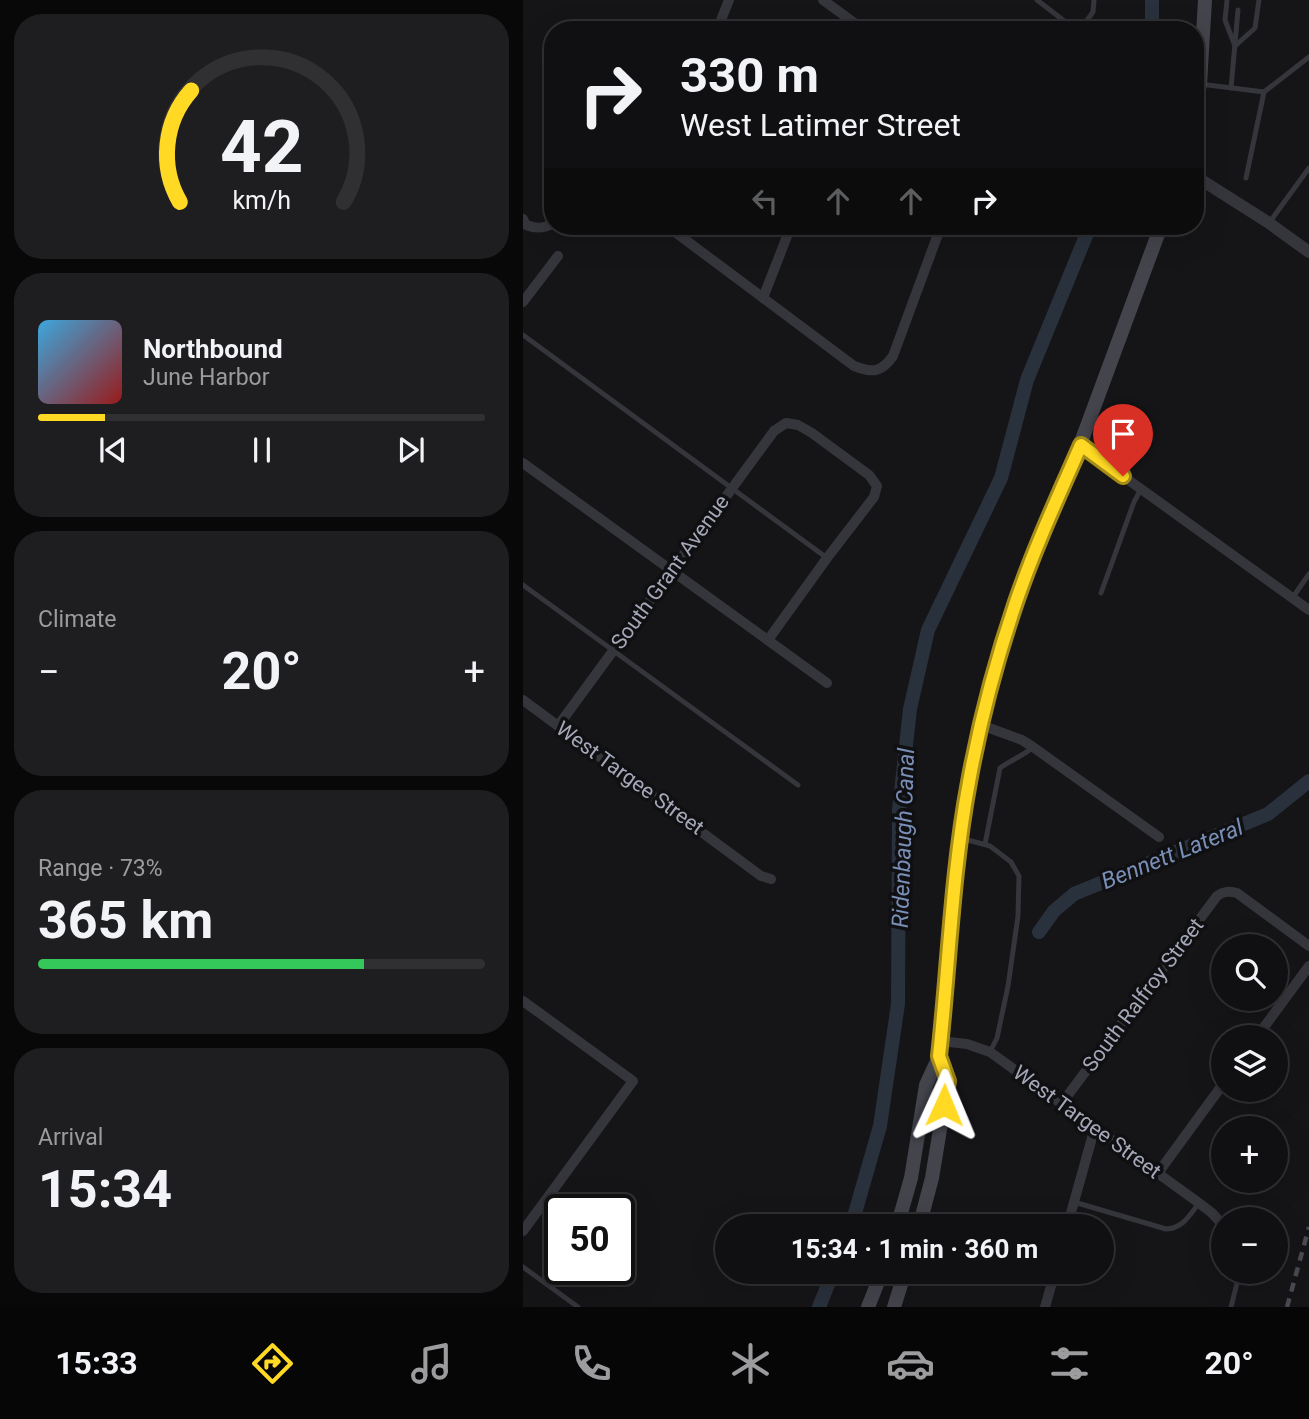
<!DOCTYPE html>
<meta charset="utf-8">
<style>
:root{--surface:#100f11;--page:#1e1d1f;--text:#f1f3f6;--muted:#9c9c9f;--line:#302f31;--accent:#ffd924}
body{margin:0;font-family:Roboto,sans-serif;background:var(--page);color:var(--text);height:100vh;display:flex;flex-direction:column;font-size:26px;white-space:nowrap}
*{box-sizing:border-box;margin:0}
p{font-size:23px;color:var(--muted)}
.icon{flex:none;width:38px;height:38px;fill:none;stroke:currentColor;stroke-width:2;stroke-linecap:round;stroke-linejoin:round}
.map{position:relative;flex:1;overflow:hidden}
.panel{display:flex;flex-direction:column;gap:14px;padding:14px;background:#090809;width:523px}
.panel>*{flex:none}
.guide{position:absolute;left:21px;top:21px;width:660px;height:214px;border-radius:28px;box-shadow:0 7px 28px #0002,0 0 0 2px var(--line);background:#100f11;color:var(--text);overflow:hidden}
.tools{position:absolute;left:688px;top:934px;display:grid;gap:14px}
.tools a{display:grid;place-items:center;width:77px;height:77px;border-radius:50%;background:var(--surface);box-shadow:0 7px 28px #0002,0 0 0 2px var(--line);font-size:35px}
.speed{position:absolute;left:21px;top:1194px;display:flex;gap:14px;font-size:35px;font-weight:700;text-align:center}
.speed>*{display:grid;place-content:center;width:91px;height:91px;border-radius:50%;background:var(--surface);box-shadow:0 7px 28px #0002,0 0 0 2px var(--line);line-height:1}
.speed .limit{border:4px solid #111;border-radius:10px;background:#fff;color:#111}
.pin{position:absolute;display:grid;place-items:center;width:60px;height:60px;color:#fff;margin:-72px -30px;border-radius:50% 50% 50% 0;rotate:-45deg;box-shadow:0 0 7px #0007}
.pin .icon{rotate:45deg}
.me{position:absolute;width:77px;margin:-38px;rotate:1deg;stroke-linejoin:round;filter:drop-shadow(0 0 5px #0008)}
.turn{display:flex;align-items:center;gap:24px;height:147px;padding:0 21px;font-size:32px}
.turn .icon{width:91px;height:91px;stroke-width:2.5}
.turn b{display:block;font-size:49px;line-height:60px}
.lanes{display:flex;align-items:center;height:66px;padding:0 21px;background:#0003;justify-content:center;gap:35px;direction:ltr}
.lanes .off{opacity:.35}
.big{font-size:52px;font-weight:700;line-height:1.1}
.panel .card{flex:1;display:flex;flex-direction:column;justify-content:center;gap:10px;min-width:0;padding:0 24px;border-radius:28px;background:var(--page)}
.panel .dial{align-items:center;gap:0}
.dial svg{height:182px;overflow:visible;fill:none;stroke:var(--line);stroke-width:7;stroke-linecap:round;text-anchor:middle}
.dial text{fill:var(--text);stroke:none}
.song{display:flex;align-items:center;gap:21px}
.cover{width:84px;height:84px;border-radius:10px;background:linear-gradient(135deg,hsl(200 70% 55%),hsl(0 70% 35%))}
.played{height:7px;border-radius:4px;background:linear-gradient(90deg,var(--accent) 15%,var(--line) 15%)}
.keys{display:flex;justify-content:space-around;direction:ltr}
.heat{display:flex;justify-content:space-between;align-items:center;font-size:38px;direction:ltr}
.charge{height:10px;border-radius:5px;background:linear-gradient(90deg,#34c759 73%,var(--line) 0)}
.trip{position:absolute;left:192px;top:1214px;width:399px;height:70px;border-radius:35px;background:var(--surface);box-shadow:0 7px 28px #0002,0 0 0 2px var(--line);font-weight:700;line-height:70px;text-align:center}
.menu{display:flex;height:112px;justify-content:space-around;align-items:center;background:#060607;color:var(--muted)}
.menu .icon{width:49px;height:49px}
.menu .on{color:var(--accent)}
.menu b{font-size:32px;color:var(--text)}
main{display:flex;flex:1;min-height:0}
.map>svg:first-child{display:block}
</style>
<main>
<section class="panel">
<div class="card dial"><svg viewBox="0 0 100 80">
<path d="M14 69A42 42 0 1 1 86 69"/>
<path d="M14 69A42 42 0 0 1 19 20" stroke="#ffd924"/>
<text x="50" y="56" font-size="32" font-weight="700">42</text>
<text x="50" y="72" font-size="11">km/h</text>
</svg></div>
<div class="card">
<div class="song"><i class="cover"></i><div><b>Northbound</b><p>June Harbor</p></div></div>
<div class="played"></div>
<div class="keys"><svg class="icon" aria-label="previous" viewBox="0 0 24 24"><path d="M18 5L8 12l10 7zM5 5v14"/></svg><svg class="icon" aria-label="pause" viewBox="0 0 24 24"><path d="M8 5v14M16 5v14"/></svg><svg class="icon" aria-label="next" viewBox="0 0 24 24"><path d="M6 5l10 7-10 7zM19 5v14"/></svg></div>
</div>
<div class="card"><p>Climate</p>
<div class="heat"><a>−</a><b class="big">20°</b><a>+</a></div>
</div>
<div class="card"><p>Range · 73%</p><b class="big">365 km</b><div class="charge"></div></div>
<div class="card"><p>Arrival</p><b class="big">15:34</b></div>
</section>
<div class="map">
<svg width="786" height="1307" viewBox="0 0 786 1307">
<rect width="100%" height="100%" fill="#151417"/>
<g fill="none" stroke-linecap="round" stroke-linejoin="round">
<g stroke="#29313c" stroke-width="14">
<polyline points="629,30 629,0"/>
<polyline points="516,932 531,911 551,894 745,814 786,781"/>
<polyline points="328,1227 357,1126 375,1004 376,810 387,709 405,630 478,478 504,380 567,226"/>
<polyline points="296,1307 310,1272"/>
</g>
<g stroke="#35353c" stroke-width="5">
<polyline points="514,0 553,30"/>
<polyline points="704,0 702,20 712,46 732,28 736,0"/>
<polyline points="557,30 570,12 571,0"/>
<polyline points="677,84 741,92 786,57"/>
<polyline points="708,88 715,10"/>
<polyline points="723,178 741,92"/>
<polyline points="746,223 786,168"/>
<polyline points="0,335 304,558"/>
<polyline points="0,585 275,785"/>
<polyline points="578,593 611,502 618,489"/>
<polyline points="770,597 786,574"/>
<polyline points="441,839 467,846 488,862 496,876 495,916 485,986 474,1038 467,1052"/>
<path d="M462,844L477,768C488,760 498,757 509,748"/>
<path d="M551,1202L643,1229C660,1228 666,1216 676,1203"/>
<polyline points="0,1267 55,1307"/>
<polyline points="708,1307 715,1279 715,1272"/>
</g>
<g stroke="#35353c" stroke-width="10">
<polyline points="300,0 341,30"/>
<polyline points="194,30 206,0"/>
<path d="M0,219L3,225C13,229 21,229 30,223"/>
<path d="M144,226L331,366C349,373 358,373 370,356L418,226"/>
<polyline points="240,298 268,226"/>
<polyline points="0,302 35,256"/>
<polyline points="557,445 786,610"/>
<polyline points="0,463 304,683"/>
<polyline points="0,700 238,876 248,879"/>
<polyline points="458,725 499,740 510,747 636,837"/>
<polyline points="35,726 251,431 263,423 275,425 289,433 346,475 354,486 351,497 304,558 245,640"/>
<polyline points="0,1001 110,1081 0,1231"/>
<polyline points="733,1038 786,966"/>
<polyline points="417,1041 444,1044 467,1052 676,1203 689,1213 700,1225"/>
<path d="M539,1103L694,896C701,891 706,891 714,893L786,946"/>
<polyline points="635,1173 700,1084"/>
<polyline points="544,1227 572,1127"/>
<polyline points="522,1307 532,1272"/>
</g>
<polyline stroke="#35353c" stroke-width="12" points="672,176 746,223 786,252"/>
<g stroke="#43444c" stroke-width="14">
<polyline points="672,114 677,84 682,0"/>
<polyline points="374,1227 388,1178 403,1085 416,1057 433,876 438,838 445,783 466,691 493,601 528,513 557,445 638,226"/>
<polyline points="396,1227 409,1178 425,1081 416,1057"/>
<polyline points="345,1307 359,1272"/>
<polyline points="371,1307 382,1272"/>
</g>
<polyline stroke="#484951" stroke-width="4.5" stroke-dasharray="9 7" stroke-linecap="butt" points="764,1307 786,1227"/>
</g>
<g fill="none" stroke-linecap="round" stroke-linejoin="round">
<g stroke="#a68d17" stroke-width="18">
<path id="route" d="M421,1105L425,1081L416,1056C426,965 429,872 446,782C457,721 473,661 493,602C511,549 535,497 558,445L600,476"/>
</g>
<use href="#route" stroke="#ffd924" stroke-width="12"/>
</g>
<g text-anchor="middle" stroke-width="7" stroke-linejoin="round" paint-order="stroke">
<g font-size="21" fill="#a5a8b8" stroke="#101012">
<text transform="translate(147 572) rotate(-54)" y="7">South Grant Avenue</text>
<text transform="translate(107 778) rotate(36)" y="7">West Targee Street</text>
<text transform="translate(620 995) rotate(-53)" y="7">South Ralfroy Street</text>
<text transform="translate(564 1122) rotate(36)" y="7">West Targee Street</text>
</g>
<g font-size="23" font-style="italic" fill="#798fb7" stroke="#101012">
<text transform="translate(380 838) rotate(-88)" y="8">Ridenbaugh Canal</text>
<text transform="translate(649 854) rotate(-22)" y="8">Bennett Lateral</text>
</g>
</g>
</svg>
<div class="tools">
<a><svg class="icon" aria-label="search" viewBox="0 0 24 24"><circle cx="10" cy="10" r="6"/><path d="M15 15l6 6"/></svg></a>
<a><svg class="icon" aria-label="layers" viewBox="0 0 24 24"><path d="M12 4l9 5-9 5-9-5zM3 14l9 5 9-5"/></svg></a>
<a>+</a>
<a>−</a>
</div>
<div class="speed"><div class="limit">50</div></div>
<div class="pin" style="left:600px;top:476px;background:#d93025"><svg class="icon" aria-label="arrive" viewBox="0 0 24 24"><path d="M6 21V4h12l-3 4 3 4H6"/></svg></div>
<svg class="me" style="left:421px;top:1105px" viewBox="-20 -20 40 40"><path d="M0-17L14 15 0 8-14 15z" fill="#ffd924" stroke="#fff" stroke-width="4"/></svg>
<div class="trip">15:34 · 1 min · 360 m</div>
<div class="guide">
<div class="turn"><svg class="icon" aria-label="right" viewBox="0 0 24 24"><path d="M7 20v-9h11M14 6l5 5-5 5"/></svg><div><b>330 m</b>West Latimer Street</div></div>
<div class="lanes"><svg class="icon off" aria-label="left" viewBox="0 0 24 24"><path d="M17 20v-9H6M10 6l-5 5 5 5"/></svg><svg class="icon off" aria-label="ahead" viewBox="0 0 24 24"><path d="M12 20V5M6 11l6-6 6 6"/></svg><svg class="icon off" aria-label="ahead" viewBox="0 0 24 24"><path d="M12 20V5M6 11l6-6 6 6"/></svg><svg class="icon" aria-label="right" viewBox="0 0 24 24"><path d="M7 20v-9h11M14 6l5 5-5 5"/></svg></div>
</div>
</div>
</main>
<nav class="menu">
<b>15:33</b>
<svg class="icon on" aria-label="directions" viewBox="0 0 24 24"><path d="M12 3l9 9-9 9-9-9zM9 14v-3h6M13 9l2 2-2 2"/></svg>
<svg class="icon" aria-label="music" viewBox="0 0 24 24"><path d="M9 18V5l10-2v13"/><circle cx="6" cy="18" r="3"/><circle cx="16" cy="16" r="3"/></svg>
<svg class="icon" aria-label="phone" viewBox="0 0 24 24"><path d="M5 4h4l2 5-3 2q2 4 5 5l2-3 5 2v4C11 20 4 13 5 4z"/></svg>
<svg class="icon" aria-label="climate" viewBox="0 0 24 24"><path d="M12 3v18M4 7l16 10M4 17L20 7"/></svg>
<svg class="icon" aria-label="car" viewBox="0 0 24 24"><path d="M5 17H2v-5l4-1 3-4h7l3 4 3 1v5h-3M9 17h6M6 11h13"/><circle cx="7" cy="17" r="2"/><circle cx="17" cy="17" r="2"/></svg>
<svg class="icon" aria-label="filters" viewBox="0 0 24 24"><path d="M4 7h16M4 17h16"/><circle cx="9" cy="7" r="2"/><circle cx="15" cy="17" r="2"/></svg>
<b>20°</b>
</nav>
